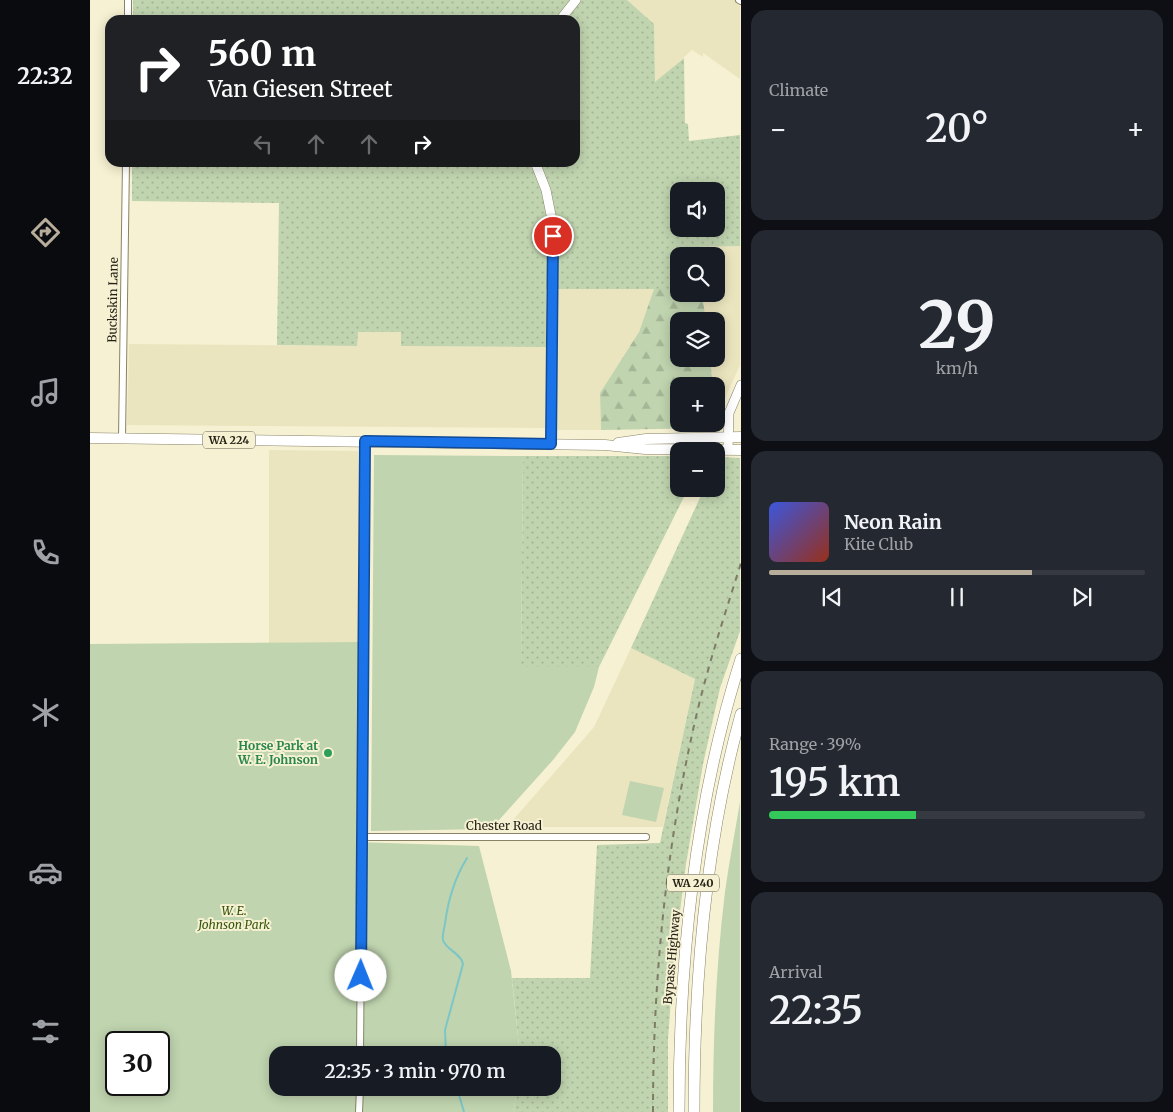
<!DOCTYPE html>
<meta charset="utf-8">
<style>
:root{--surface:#171b24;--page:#242831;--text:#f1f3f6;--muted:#9ea1a6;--line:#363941;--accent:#b8ad9a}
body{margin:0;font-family:Merriweather,serif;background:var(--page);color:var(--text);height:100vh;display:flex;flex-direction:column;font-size:19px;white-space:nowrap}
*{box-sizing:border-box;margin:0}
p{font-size:16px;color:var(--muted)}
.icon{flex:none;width:28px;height:28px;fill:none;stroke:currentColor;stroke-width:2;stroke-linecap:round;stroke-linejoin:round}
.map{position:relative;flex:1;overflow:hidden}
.drawer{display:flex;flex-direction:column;gap:10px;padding:10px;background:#0d0f14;width:432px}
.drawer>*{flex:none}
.top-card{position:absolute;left:15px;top:15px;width:475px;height:152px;border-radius:15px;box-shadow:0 2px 12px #0003;background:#202124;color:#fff;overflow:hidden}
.controls{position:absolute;left:580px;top:182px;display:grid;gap:10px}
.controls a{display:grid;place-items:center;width:55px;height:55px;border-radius:10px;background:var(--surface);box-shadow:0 2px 12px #0003;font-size:25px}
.speed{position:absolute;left:15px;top:1031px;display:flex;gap:10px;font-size:25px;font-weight:700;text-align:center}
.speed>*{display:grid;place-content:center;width:65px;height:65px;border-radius:50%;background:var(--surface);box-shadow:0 2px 12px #0003;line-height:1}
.speed .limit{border:2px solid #111;border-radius:8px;background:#fff;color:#111}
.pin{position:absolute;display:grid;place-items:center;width:42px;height:42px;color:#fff;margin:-21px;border:2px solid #fff;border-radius:50%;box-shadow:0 1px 5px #0007}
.me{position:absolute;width:55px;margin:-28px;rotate:1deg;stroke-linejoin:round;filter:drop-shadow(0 0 4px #0008)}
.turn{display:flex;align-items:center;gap:18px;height:105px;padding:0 20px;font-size:22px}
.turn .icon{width:65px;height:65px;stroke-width:2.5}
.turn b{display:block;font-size:35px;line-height:42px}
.lanes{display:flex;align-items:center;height:48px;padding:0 20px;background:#0003;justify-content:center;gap:25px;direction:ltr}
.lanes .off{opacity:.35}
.big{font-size:38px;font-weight:600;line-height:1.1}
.drawer .card{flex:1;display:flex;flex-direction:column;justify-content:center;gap:8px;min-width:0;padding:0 18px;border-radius:15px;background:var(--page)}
.drawer .dial{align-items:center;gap:0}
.dial b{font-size:65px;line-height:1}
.song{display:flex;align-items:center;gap:15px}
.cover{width:60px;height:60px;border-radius:8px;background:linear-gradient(135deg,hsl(230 70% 55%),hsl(10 70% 35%))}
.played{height:5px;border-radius:2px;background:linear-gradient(90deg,var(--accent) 70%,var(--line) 70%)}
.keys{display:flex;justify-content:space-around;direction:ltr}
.heat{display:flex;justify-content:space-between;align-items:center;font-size:28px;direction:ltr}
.charge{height:8px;border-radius:4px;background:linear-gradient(90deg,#34c759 39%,var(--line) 0)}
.trip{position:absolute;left:179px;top:1046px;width:292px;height:50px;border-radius:15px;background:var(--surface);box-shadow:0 2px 12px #0003;font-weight:600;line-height:50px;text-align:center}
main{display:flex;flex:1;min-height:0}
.tab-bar{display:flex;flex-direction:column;width:90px;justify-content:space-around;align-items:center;background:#090b0e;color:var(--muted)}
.tab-bar .icon{width:35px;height:35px}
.tab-bar .selected{color:var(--accent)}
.tab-bar b{font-size:22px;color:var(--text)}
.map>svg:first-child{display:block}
</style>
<main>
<nav class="tab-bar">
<b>22:32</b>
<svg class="icon selected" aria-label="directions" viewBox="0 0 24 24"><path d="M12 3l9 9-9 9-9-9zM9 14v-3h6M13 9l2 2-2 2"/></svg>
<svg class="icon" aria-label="music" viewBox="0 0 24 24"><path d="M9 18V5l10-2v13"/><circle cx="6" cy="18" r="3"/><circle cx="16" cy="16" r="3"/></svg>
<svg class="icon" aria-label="phone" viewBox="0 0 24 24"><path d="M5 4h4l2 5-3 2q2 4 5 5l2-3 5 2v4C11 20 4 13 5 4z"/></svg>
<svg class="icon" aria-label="climate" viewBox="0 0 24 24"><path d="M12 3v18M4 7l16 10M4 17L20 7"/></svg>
<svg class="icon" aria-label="car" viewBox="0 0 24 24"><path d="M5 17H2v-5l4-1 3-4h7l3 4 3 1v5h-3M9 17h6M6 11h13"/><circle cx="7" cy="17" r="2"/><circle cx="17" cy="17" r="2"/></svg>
<svg class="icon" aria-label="filters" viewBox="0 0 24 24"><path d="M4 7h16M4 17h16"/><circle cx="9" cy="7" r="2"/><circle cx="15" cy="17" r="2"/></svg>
</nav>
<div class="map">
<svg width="651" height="1112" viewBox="0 0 651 1112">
<defs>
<pattern id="grass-dots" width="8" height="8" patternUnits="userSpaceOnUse" patternTransform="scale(1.25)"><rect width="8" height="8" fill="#c0d4af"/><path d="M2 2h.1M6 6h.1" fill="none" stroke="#a5b696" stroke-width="1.8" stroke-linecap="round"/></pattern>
<pattern id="forest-firs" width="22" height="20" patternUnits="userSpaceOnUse" patternTransform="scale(1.25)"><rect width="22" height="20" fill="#c0d4af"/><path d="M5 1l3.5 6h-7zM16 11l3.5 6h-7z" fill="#a5b696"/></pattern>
</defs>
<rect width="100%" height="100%" fill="#f6f1d2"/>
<g fill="#ebe5bf">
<polygon points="537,0 650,0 650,79 613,53 613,57 602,50 565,83 564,24"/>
<polygon points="650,246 650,365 632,405 629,424 626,428 626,386 623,386 620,359 626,359 626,321 616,321 612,294 626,294 626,256 605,256 603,247"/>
<polygon points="467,288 564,289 549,332 510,393 511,430 466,430"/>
<polygon points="267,332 311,332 311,346 456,347 455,428 37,425 39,344 267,346"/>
<polygon points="179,450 268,451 269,642 179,643"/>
<polygon points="541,648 605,679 573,827 417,827 504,727"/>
</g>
<g fill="url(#grass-dots)" fill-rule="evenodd">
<path d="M43,0H537L564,24L565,82L594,58L595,123L598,124L599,141L650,135V246L604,247L605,256H589V289H456V347L311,346V332H268L267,346L187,345L189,203L42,201V163L485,162V20H43ZM589,191H626V229H589Z"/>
<polygon points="433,456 589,456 589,489 598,489 509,667 431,668"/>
<polygon points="629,457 650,458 650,631 630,688 613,764 596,864 584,958 578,1039 578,1112 423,1112 428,1088 462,1088 462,1055 430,1055 422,978 500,978 507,845 570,843 605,679 541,648 614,489 626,489 626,462"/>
</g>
<polygon fill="url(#forest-firs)" points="564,289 589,289 589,294 612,294 616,321 589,321 589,359 620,359 623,386 589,386 589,424 626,424 626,428 511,430 510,393 549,332"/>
<g fill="#c0d4af" fill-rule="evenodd">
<polygon points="284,455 433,456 431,667 509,667 504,687 485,732 463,760 401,829 281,831"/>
<path d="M269,642L266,842L389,846L421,971L430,1055H188V1088H428L423,1112H0V644ZM26,1042H69V1085H26Z"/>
<polygon points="540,781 574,788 566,822 532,815"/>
<path d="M650,802V1112H623C623,1038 626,965 635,892C639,862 645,832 650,802Z"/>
</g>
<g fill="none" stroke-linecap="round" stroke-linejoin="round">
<g stroke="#7cc6c6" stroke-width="2">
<path d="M356,1055L355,1030L373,964C371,953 356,950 353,940C352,936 354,929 355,924C358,900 364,879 377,858"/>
<polyline points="367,1088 374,1112"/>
</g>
<g stroke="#888367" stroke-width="8">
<g id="street">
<polyline points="649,0 651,1"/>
<polyline points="38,20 38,0"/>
<polyline points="32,438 36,162"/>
<polyline points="273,837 556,837"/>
<polyline points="270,1055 275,441"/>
<polyline points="269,1112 270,1088"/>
</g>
</g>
<g stroke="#888367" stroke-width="10">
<g id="secondary">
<polyline points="470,20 486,0"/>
<polyline points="445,162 456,190 463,225 461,444"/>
<polyline points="638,450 639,413 651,385"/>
</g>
</g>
<g stroke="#888367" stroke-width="11">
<g id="primary">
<polyline points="0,438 515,445 555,449 651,450"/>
<polyline points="528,443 556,439 651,437"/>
</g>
</g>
<g stroke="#888367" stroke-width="12">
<g id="highway">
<path d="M589,1112C589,960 604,805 651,659"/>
<path d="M604,1112C604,979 615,843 651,714"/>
</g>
</g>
<use href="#street" stroke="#fff" stroke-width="6"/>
<use href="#secondary" stroke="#fff" stroke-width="9"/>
<use href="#primary" stroke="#fff" stroke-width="10"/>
<use href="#highway" stroke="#fff" stroke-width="11"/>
<path stroke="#7e7b67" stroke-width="2" stroke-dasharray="6 6" stroke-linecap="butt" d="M563,1112C563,979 576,846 606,717C618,665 635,614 651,563"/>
</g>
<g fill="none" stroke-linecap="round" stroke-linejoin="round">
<g stroke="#114b97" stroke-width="12">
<polyline id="route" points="271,976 275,441 461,444 463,236"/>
</g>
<use href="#route" stroke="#1a73e8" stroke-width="9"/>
</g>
<circle fill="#2e9e5b" stroke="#f6f1d2" stroke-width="2" cx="238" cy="753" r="5"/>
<g text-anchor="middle" stroke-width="4" stroke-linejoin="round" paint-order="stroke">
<g fill="#f6f1d2" stroke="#615e4d" stroke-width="1">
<rect x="113" y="431.5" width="52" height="17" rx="4"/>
<rect x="577" y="874.5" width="52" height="17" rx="4"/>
</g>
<g font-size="11" font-weight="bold" fill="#211f14">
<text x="139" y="444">WA 224</text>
<text x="603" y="887">WA 240</text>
</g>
<g font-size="12" fill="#211f14" stroke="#f6f1d2">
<text transform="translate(23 300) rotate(-89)" y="4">Buckskin Lane</text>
<text x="414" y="830">Chester Road</text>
<text transform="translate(582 957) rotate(-85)" y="4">Bypass Highway</text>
</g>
<g font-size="12" font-weight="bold" fill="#27864d" stroke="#f6f1d2" text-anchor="end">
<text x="228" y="750">Horse Park at<tspan x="228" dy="14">W. E. Johnson</tspan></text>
</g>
<g font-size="12" font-style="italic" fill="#36550c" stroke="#f6f1d2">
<text x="144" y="915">W. E.<tspan x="144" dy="14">Johnson Park</tspan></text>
</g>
</g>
</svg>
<div class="controls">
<a><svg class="icon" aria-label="sound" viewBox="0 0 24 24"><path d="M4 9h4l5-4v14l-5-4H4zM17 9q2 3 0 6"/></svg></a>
<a><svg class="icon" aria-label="search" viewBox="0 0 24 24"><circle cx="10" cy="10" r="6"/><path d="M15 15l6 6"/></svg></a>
<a><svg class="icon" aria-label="layers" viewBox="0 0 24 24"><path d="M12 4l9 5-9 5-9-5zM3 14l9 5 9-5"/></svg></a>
<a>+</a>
<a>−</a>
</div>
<div class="speed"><div class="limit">30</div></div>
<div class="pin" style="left:463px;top:236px;background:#d93025"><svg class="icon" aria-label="arrive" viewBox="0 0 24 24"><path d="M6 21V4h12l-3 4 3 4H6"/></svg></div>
<svg class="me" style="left:271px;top:976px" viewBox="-20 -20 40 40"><circle r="19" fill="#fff"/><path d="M0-13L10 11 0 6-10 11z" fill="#1a73e8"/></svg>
<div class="trip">22:35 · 3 min · 970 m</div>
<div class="top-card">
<div class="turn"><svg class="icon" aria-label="right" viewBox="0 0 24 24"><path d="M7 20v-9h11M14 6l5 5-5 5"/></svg><div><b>560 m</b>Van Giesen Street</div></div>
<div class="lanes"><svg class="icon off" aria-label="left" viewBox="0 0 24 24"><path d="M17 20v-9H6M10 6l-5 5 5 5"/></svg><svg class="icon off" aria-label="ahead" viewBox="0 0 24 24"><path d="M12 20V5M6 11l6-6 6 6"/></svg><svg class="icon off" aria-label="ahead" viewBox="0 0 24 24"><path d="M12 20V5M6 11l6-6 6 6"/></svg><svg class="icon" aria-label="right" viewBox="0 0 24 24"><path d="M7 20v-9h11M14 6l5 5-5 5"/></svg></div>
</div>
</div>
<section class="drawer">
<div class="card"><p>Climate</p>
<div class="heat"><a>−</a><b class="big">20°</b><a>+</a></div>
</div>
<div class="card dial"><b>29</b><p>km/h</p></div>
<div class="card">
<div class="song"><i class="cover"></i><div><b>Neon Rain</b><p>Kite Club</p></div></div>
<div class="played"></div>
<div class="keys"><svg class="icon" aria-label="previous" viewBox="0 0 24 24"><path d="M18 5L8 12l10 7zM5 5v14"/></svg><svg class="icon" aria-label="pause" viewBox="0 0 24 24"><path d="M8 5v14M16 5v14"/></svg><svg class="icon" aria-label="next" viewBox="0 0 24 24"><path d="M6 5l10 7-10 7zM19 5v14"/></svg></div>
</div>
<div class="card"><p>Range · 39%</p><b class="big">195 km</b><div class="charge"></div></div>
<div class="card"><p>Arrival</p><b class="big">22:35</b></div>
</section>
</main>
